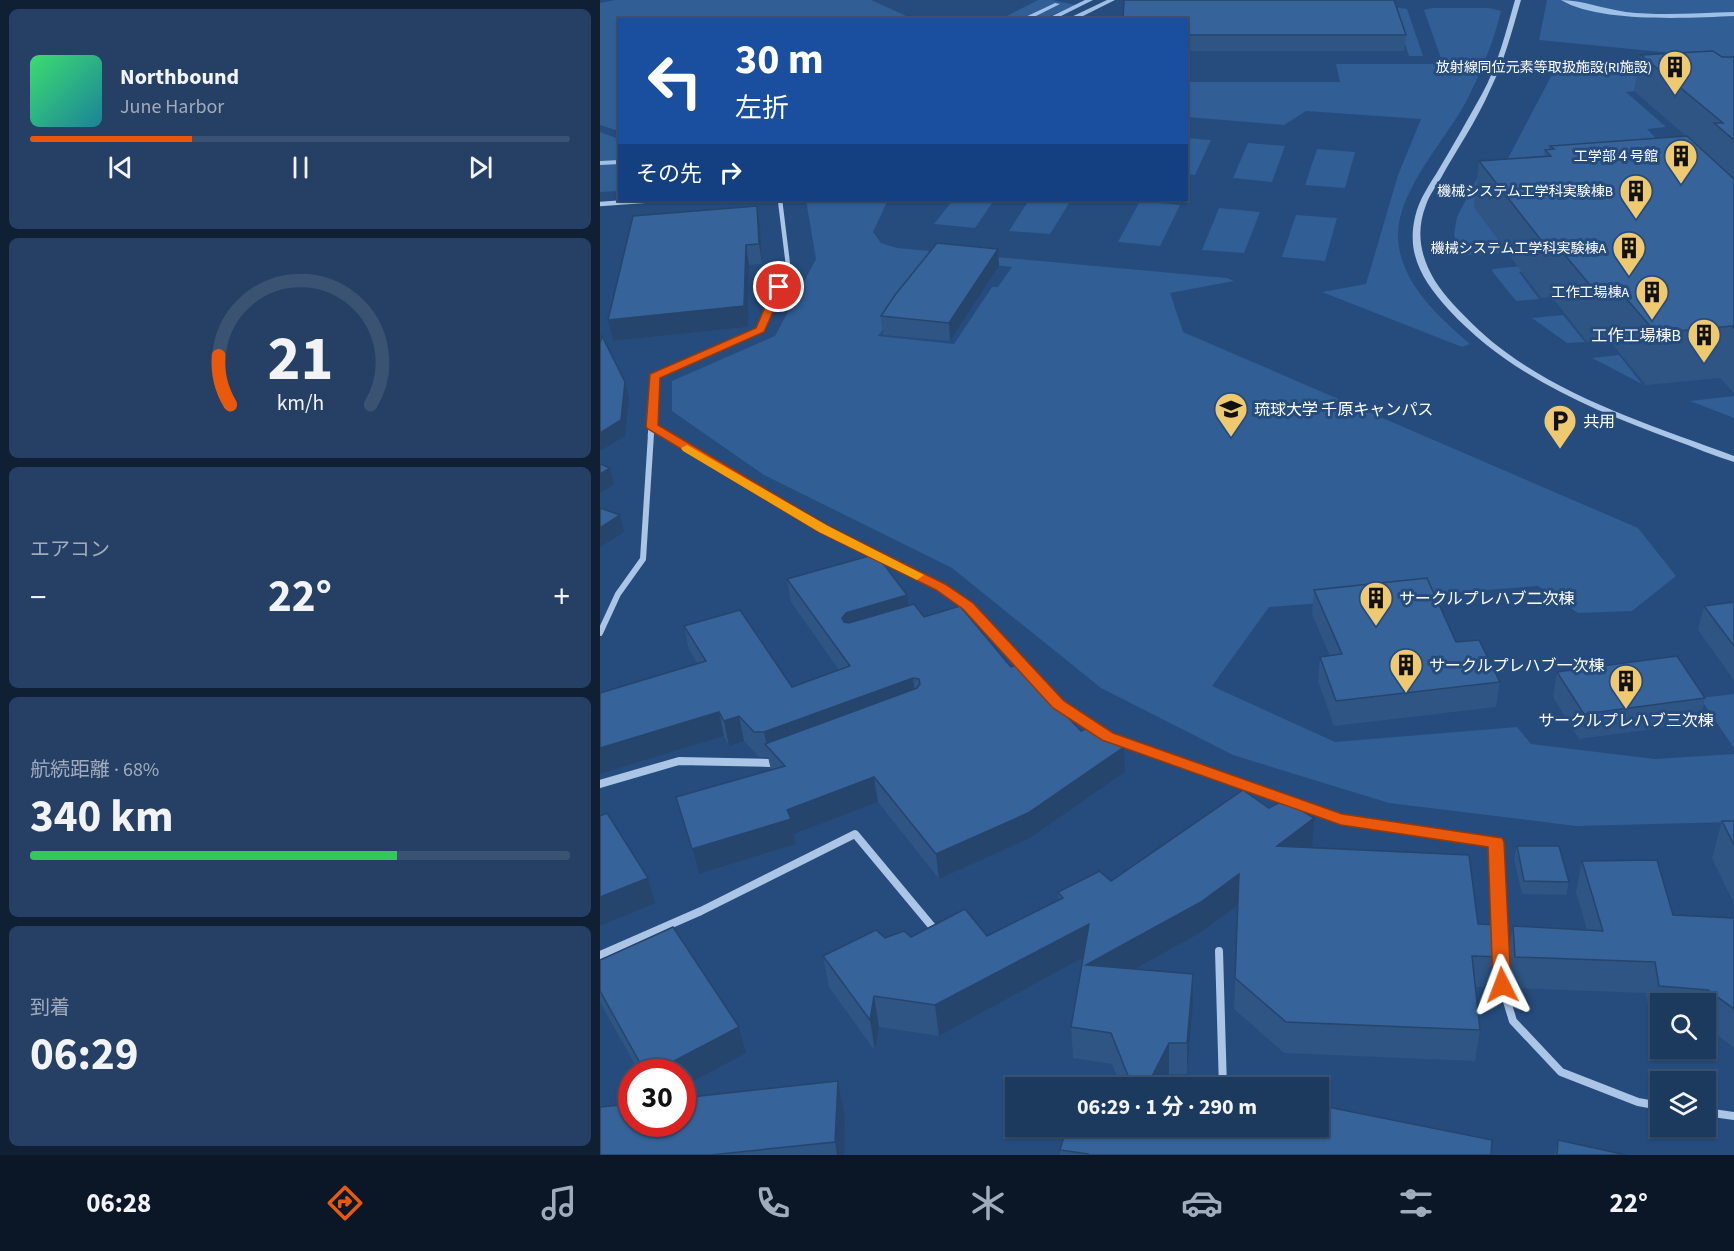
<!DOCTYPE html>
<html lang="ja">
<meta charset="utf-8">
<style>
:root{--surface:#1c395e;--page:#254064;--text:#f1f3f6;--muted:#a0acbc;--line:#3a5373;--accent:#ea580c}
body{margin:0;font-family:"Source Sans 3","Noto Sans JP",sans-serif;background:var(--page);color:var(--text);height:100vh;display:flex;flex-direction:column;font-size:22px;white-space:nowrap}
*{box-sizing:border-box;margin:0}
p{font-size:20px;color:var(--muted)}
.icon{flex:none;width:33px;height:33px;fill:none;stroke:currentColor;stroke-width:2;stroke-linecap:round;stroke-linejoin:round}
.map{position:relative;flex:1;overflow:hidden}
.sheet{display:flex;flex-direction:column;gap:9px;padding:9px;background:#0f1f34;width:600px}
.sheet>*{flex:none}
.top-card{position:absolute;left:18px;top:18px;width:570px;height:183px;border-radius:0px;box-shadow:0 2px 4px #0004,0 0 0 2px var(--line);background:#1a4fa0;color:#fff;overflow:hidden}
.fabs{position:absolute;left:1050px;top:993px;display:grid;gap:12px}
.fabs a{display:grid;place-items:center;width:66px;height:66px;border-radius:0px;background:var(--surface);box-shadow:0 2px 4px #0004,0 0 0 2px var(--line);font-size:30px}
.speed{position:absolute;left:18px;top:1059px;display:flex;gap:12px;font-size:30px;font-weight:700;text-align:center}
.speed>*{display:grid;place-content:center;width:78px;height:78px;border-radius:50%;background:var(--surface);box-shadow:0 2px 4px #0004,0 0 0 2px var(--line);line-height:1}
.speed .limit{border:9px solid #d22;background:#fff;color:#111}
.pin{position:absolute;display:grid;place-items:center;width:51px;height:51px;color:#fff;margin:-26px;border:3px solid #fff;border-radius:50%;box-shadow:0 2px 6px #0007}
.me{position:absolute;width:66px;margin:-33px;rotate:357deg;stroke-linejoin:round;filter:drop-shadow(0 0 4px #0008)}
.turn{display:flex;align-items:center;gap:21px;height:126px;padding:0 18px;font-size:27px}
.turn .icon{width:78px;height:78px;stroke-width:2.5}
.turn b{display:block;font-size:42px;line-height:51px}
.then{display:flex;align-items:center;height:57px;padding:0 18px;background:#0003;gap:12px;font-size:22px}
.big{font-size:45px;font-weight:700;line-height:1.1}
.sheet .widget{flex:1;display:flex;flex-direction:column;justify-content:center;gap:9px;min-width:0;padding:0 21px;border-radius:9px;background:var(--page)}
.sheet .dial{align-items:center;gap:0}
.dial svg{height:156px;overflow:visible;fill:none;stroke:var(--line);stroke-width:7;stroke-linecap:round;text-anchor:middle}
.dial text{fill:var(--text);stroke:none}
.song{display:flex;align-items:center;gap:18px}
.cover{width:72px;height:72px;border-radius:9px;background:linear-gradient(135deg,hsl(140 70% 55%),hsl(190 70% 35%))}
.played{height:6px;border-radius:3px;background:linear-gradient(90deg,var(--accent) 30%,var(--line) 30%)}
.keys{display:flex;justify-content:space-around;direction:ltr}
.heat{display:flex;justify-content:space-between;align-items:center;font-size:33px;direction:ltr}
.charge{height:9px;border-radius:4px;background:linear-gradient(90deg,#34c759 68%,var(--line) 0)}
.trip{position:absolute;left:405px;top:1077px;width:324px;height:60px;border-radius:0px;background:var(--surface);box-shadow:0 2px 4px #0004,0 0 0 2px var(--line);font-weight:700;line-height:60px;text-align:center}
.tab-bar{display:flex;height:96px;justify-content:space-around;align-items:center;background:#0b1726;color:var(--muted)}
.tab-bar .icon{width:42px;height:42px}
.tab-bar .active{color:var(--accent)}
.tab-bar b{font-size:27px;color:var(--text)}
main{display:flex;flex:1;min-height:0}
.map>svg:first-child{display:block}
</style>
<main>
<section class="sheet">
<div class="widget">
<div class="song"><i class="cover"></i><div><b>Northbound</b><p>June Harbor</p></div></div>
<div class="played"></div>
<div class="keys"><svg class="icon" aria-label="previous" viewBox="0 0 24 24"><path d="M18 5L8 12l10 7zM5 5v14"/></svg><svg class="icon" aria-label="pause" viewBox="0 0 24 24"><path d="M8 5v14M16 5v14"/></svg><svg class="icon" aria-label="next" viewBox="0 0 24 24"><path d="M6 5l10 7-10 7zM19 5v14"/></svg></div>
</div>
<div class="widget dial"><svg viewBox="0 0 100 80">
<path d="M14 69A42 42 0 1 1 86 69"/>
<path d="M14 69A42 42 0 0 1 8 44" stroke="#ea580c"/>
<text x="50" y="56" font-size="32" font-weight="700">21</text>
<text x="50" y="72" font-size="11">km/h</text>
</svg></div>
<div class="widget"><p>エアコン</p>
<div class="heat"><a>−</a><b class="big">22°</b><a>+</a></div>
</div>
<div class="widget"><p>航続距離 · 68%</p><b class="big">340 km</b><div class="charge"></div></div>
<div class="widget"><p>到着</p><b class="big">06:29</b></div>
</section>
<div class="map">
<svg width="1134" height="1155" viewBox="0 0 1134 1155">
<rect width="100%" height="100%" fill="#254c7d"/>
<g fill="#305e95" fill-rule="evenodd">
<polygon points="15,0 271,0 313,19 20,20 19,131 0,125 0,3"/>
<polygon points="438,0 452,0 476,5 443,19 401,19"/>
<polygon points="947,0 1134,0 1134,59 939,40"/>
<polygon points="793,7 807,9 823,56 809,56"/>
<path d="M832,8H889L901,11C894,41 881,72 867,100C846,140 797,190 798,237C800,283 838,316 870,344L862,347L722,292L766,284L798,175L821,119L706,111L684,125L587,117V82H740L736,64H843L824,10Z"/>
<polygon points="961,63 1095,72 1112,85 1026,92 1066,127 1047,129 1056,138 1134,132 1134,254 919,272 939,299 916,301 892,271 893,269 957,262 947,249 857,256 854,234 857,217 886,161 905,164 957,65"/>
<polygon points="0,132 19,139 19,191 0,192"/>
<polygon points="586,138 611,140 595,175 587,174"/>
<polygon points="648,143 685,146 672,182 633,178"/>
<polygon points="717,149 755,152 745,188 705,185"/>
<path d="M206,200H288L273,232L281,243L297,248L627,278L634,281L570,293L583,332L1038,528L1076,576L1032,611L978,613L938,586L669,607L612,686L735,742L917,727L931,744L1055,759L1134,754V822L976,826L789,803L633,755L501,688L352,568L164,475L72,411V381L175,336L216,259ZM337,258L412,267L398,287H392L354,344L278,336Z"/>
<polygon points="353,200 394,200 375,228 334,224"/>
<polygon points="429,200 471,200 450,234 409,231"/>
<polygon points="540,201 580,205 560,246 518,242"/>
<polygon points="619,208 660,212 644,253 602,250"/>
<polygon points="696,215 737,218 725,261 682,257"/>
<polygon points="963,315 985,342 967,343 932,318"/>
<polygon points="1019,355 1042,384 992,358"/>
<polygon points="1134,396 1134,418 1090,401"/>
<polygon points="1134,694 1134,748 1100,698"/>
</g>
<g fill="none" stroke-linecap="round" stroke-linejoin="round">
<g fill="#9fc0e6" fill-rule="evenodd">
<polygon points="485,0 493,0 453,20 444,20"/>
<polygon points="507,0 515,0 475,20 465,20"/>
<path d="M961,0C982,0 1004,9 1026,12C1061,16 1098,13 1134,12V16C1089,18 999,23 961,0Z"/>
<polygon points="455,3 460,4 428,20 419,20"/>
<polygon points="20,160 20,164 0,165 0,161"/>
</g>
<g stroke="#aac5e5" stroke-width="4.5">
<polyline points="0,204 56,200"/>
<polyline points="52,427 66,436"/>
<polyline points="50,436 54,376 160,330 188,265 180,200"/>
</g>
<g stroke="#aac5e5" stroke-width="6">
<polyline points="64,434 223,529 341,587 368,606 458,704 496,729"/>
<polyline points="0,633 18,594 43,559 51,434"/>
<polyline points="507,737 546,751"/>
</g>
<g stroke="#aac5e5" stroke-width="8">
<polyline points="541,749 741,819 860,839 896,842 900,931"/>
<polyline points="0,784 79,761 170,763 176,761"/>
<polyline points="619,951 623,1088"/>
<polyline points="0,955 101,911 255,834 335,930"/>
<polyline points="901,956 902,985 913,1021 961,1072 1038,1102 1060,1106"/>
<polyline points="1106,1112 1134,1116"/>
</g>
<path fill="#aac5e5" fill-rule="evenodd" d="M915,0H921C912,31 904,62 890,90C877,120 857,149 841,178C836,186 829,196 826,205C811,243 828,277 853,304C870,322 887,339 907,353C974,402 1057,427 1134,456V462C1114,456 1094,447 1074,440C992,410 910,376 849,310C824,282 806,256 815,217C819,199 830,184 839,169C854,144 868,119 882,94C898,65 906,31 915,0Z"/>
</g>
<g fill="#2e5584">
<polygon points="586,20 806,35 804,51 586,51"/>
<polygon points="1041,55 1122,57 1134,57 1134,393 1120,378 1046,385 1009,340 987,342 952,297 941,298 874,207 879,161 944,157 945,150 949,150 950,146 1086,136 1034,91"/>
<polygon points="157,206 160,225 162,264 149,265 148,327 13,341 8,320"/>
<polygon points="398,249 399,266 350,341 283,335 281,316"/>
<polygon points="187,579 308,605 324,617 411,667 525,772 430,838 339,879 278,802 194,834 196,844 99,874 83,822 76,797 171,770 168,757 159,757 144,741 129,746 124,736 0,774 0,693 98,664 89,650 84,626 192,687 239,670 191,602"/>
<polygon points="714,590 856,642 900,682 896,707 734,726 718,681 720,657 730,656 712,614"/>
<polygon points="1134,602 1134,680 1098,630 1104,606"/>
<polygon points="957,672 1105,698 1099,723 979,739 953,697"/>
<polygon points="1122,821 1134,821 1134,904 1112,858"/>
<polygon points="917,846 969,882 966,895 922,894 914,859"/>
<polygon points="712,848 878,924 902,957 897,988 876,987 880,1030 875,1061 684,1053 634,1009 638,905 600,933 536,969 593,974 593,1005 587,1074 569,1074 562,1088 521,1088 512,1064 473,1058 471,1027 483,958 339,1036 279,1027 275,1051 229,987 223,956 285,938 311,937 387,936 459,900 458,892 511,881"/>
<polygon points="982,861 1073,915 1134,918 1134,1048 1106,1026 1106,1004 1060,1004 1060,1018 1050,1017 1046,993 909,988 907,957 913,926 987,930 976,892"/>
<polygon points="0,960 146,1053 82,1072 39,1072 0,1002"/>
<polygon points="238,1081 245,1118 244,1155 0,1155"/>
<polygon points="608,1127 611,1130 891,1155 460,1155 460,1150"/>
<polygon points="958,1140 1026,1155 954,1155"/>
</g>
<g fill="#26456c">
<polygon points="157,206 160,225 162,264 159,244"/>
<polygon points="146,245 149,265 148,327 13,341 8,320"/>
<polygon points="398,249 399,266 350,341 349,323"/>
<polygon points="25,382 29,398 25,436 0,451 0,433"/>
<polygon points="10,468 14,484 0,493 0,474"/>
<polygon points="20,515 24,532 0,547 0,528"/>
<polygon points="307,595 310,618 249,637 242,618 246,613"/>
<polygon points="313,678 316,702 167,746 164,732"/>
<polygon points="119,712 124,736 0,774 0,748"/>
<polygon points="139,716 144,741 129,746 124,721"/>
<polygon points="524,747 525,772 430,838 339,879 336,854"/>
<polygon points="274,777 278,802 194,834 196,844 99,874 92,849 187,810"/>
<polygon points="714,818 712,849 677,846"/>
<polygon points="639,874 638,905 600,933 487,996 486,965"/>
<polygon points="48,878 55,903 0,926 0,897"/>
<polygon points="489,924 490,954 339,1036 335,1005"/>
<polygon points="593,974 593,1005 587,1074 587,1043"/>
<polygon points="274,996 279,1027 275,1051 270,1020"/>
<polygon points="139,1027 146,1053 82,1087 82,1072 53,1072"/>
<polygon points="569,1043 569,1074 562,1088 546,1088"/>
<polygon points="238,1081 245,1118 244,1155 237,1155 235,1142"/>
</g>
<g fill="#36639a" stroke="#26456c" stroke-width="1.5">
<polygon points="524,0 794,0 806,35 586,35 586,20 523,20"/>
<polygon points="1113,51 1122,57 1134,57 1134,140 1114,123 1123,123 1041,55"/>
<polygon points="1087,136 1134,179 1134,328 1132,326 1056,333 1018,289 995,291 959,248 948,249 879,161 951,156 945,150 954,149 950,146"/>
<polygon points="157,206 159,244 146,245 144,306 8,320 33,216"/>
<polygon points="337,243 398,249 349,323 281,316 295,295"/>
<polygon points="2,336 25,382 21,420 0,433 0,343"/>
<polygon points="0,464 10,468 0,474"/>
<polygon points="0,508 20,515 0,528"/>
<polygon points="276,554 307,595 246,613 242,618 244,622 249,623 314,604 324,617 360,606 411,667 417,664 481,731 494,724 524,747 428,813 336,854 274,777 187,810 191,819 92,849 76,797 185,766 165,744 317,688 320,684 319,679 313,678 164,732 154,732 139,716 124,721 119,712 0,748 0,693 106,661 84,626 140,610 192,687 250,666 187,579"/>
<polygon points="827,578 856,642 879,640 900,682 736,701 720,657 742,654 714,590"/>
<polygon points="1134,602 1134,646 1104,606"/>
<polygon points="1077,656 1105,698 984,714 957,672"/>
<polygon points="643,790 669,808 684,800 714,818 677,846 869,855 878,924 900,925 902,957 872,956 880,1030 686,1022 635,978 639,874 601,902 486,965 593,974 587,1043 569,1043 546,1088 533,1088 511,1033 471,1027 489,924 335,1005 274,996 270,1020 223,956 276,930 285,938 304,931 311,937 365,909 387,936 463,898 458,892 498,872 498,870 511,881"/>
<polygon points="7,813 48,878 0,897 0,816"/>
<polygon points="1122,821 1134,821 1134,845"/>
<polygon points="917,846 959,846 969,882 924,881"/>
<polygon points="1057,860 1073,915 1134,918 1134,1009 1108,990 1059,986 1055,962 915,957 913,926 1003,931 982,861"/>
<polygon points="73,927 139,1027 53,1072 45,1072 0,991 0,960"/>
<polygon points="238,1081 235,1142 110,1155 0,1155 0,1107 32,1104 32,1124 82,1124 82,1098"/>
<polygon points="718,1105 892,1140 891,1155 488,1155 488,1154 460,1150 467,1126 607,1126 611,1130 617,1128 617,1126 718,1126"/>
<polygon points="958,1140 1026,1155 957,1155"/>
</g>
<polygon fill="#ea580c" stroke="#983908" stroke-width="1.5" points="175,284 184,287 164,332 60,378 58,425 228,526 345,584 373,603 464,701 513,733 742,814 902,838 904,842 911,985 908,990 902,992 896,990 893,985 888,847 741,825 502,740 453,708 363,609 336,590 219,532 48,429 46,427 50,374 156,328"/>
<polygon fill="#f59e0b" points="87,445 228,526 324,575 317,580 313,578 219,532 83,451 81,448"/>
<defs>
<g id="building-pin" transform="scale(1.725)"><path d="M0 17L-7.5 6A9.5 9.5 0 1 1 7.5 6Z" fill="#eec96f" stroke="#254c7d"/><path d="M-4-6H4V6H1V3H-1V6H-4ZM-2.5-4.3h1.7v1.8h-1.7ZM.8-4.3h1.7v1.8H.8ZM-2.5-1h1.7V.8h-1.7ZM.8-1h1.7V.8H.8Z" fill="#111"/></g>
<g id="university-pin" transform="scale(1.725)"><path d="M0 17L-7.5 6A9.5 9.5 0 1 1 7.5 6Z" fill="#eec96f" stroke="#254c7d"/><path d="M0-5L7-2L0 1L-7-2ZM-4 1L0 2.5L4 1V4Q0 6-4 4Z" fill="#111"/></g>
<g id="parking-pin" transform="scale(1.725)"><path d="M0 17L-7.5 6A9.5 9.5 0 1 1 7.5 6Z" fill="#eec96f" stroke="#254c7d"/><path d="M-3.5-5.5H1a3.5 3.5 0 0 1 0 7H-1V5.5H-3.5ZM-1-3.4V-.6H.8a1.4 1.4 0 0 0 0-2.8Z" fill="#111"/></g>
</defs>
<g fill-rule="evenodd">
<use href="#building-pin" x="1075" y="67"/>
<use href="#building-pin" x="1081" y="156"/>
<use href="#building-pin" x="1036" y="191"/>
<use href="#building-pin" x="1029" y="248"/>
<use href="#building-pin" x="1052" y="292"/>
<use href="#building-pin" x="1104" y="335"/>
<use href="#university-pin" x="631" y="409"/>
<use href="#parking-pin" x="960" y="421"/>
<use href="#building-pin" x="776" y="598"/>
<use href="#building-pin" x="806" y="665"/>
<use href="#building-pin" x="1026" y="681"/>
</g>
<g text-anchor="middle" stroke-width="6" stroke-linejoin="round" paint-order="stroke">
<g font-size="14" fill="#fff" stroke="#254c7d" text-anchor="end">
<text x="1052" y="72">放射線同位元素等取扱施設(RI施設)</text>
<text x="1058" y="161">工学部４号館</text>
<text x="1013" y="196">機械システム工学科実験棟B</text>
<text x="1006" y="253">機械システム工学科実験棟A</text>
<text x="1029" y="297">工作工場棟A</text>
</g>
<g font-size="16" fill="#fff" stroke="#254c7d" text-anchor="start">
<text x="1081" y="341" text-anchor="end">工作工場棟B</text>
<text x="654" y="415">琉球大学 千原キャンパス</text>
<text x="983" y="427">共用</text>
<text x="799" y="604">サークルプレハブ二次棟</text>
<text x="829" y="671">サークルプレハブ一次棟</text>
<text x="1026" y="726" text-anchor="middle">サークルプレハブ三次棟</text>
</g>
</g>
</svg>
<div class="fabs">
<a><svg class="icon" aria-label="search" viewBox="0 0 24 24"><circle cx="10" cy="10" r="6"/><path d="M15 15l6 6"/></svg></a>
<a><svg class="icon" aria-label="layers" viewBox="0 0 24 24"><path d="M12 4l9 5-9 5-9-5zM3 14l9 5 9-5"/></svg></a>
</div>
<div class="speed"><div class="limit">30</div></div>
<div class="pin" style="left:179px;top:287px;background:#d93025"><svg class="icon" aria-label="arrive" viewBox="0 0 24 24"><path d="M6 21V4h12l-3 4 3 4H6"/></svg></div>
<svg class="me" style="left:902px;top:985px" viewBox="-20 -20 40 40"><path d="M0-17L14 15 0 8-14 15z" fill="#ea580c" stroke="#fff" stroke-width="4"/></svg>
<div class="trip">06:29 · 1 分 · 290 m</div>
<div class="top-card">
<div class="turn"><svg class="icon" aria-label="left" viewBox="0 0 24 24"><path d="M17 20v-9H6M10 6l-5 5 5 5"/></svg><div><b>30 m</b>左折</div></div>
<div class="then">その先<svg class="icon" aria-label="right" viewBox="0 0 24 24"><path d="M7 20v-9h11M14 6l5 5-5 5"/></svg></div>
</div>
</div>
</main>
<nav class="tab-bar">
<b>06:28</b>
<svg class="icon active" aria-label="directions" viewBox="0 0 24 24"><path d="M12 3l9 9-9 9-9-9zM9 14v-3h6M13 9l2 2-2 2"/></svg>
<svg class="icon" aria-label="music" viewBox="0 0 24 24"><path d="M9 18V5l10-2v13"/><circle cx="6" cy="18" r="3"/><circle cx="16" cy="16" r="3"/></svg>
<svg class="icon" aria-label="phone" viewBox="0 0 24 24"><path d="M5 4h4l2 5-3 2q2 4 5 5l2-3 5 2v4C11 20 4 13 5 4z"/></svg>
<svg class="icon" aria-label="climate" viewBox="0 0 24 24"><path d="M12 3v18M4 7l16 10M4 17L20 7"/></svg>
<svg class="icon" aria-label="car" viewBox="0 0 24 24"><path d="M5 17H2v-5l4-1 3-4h7l3 4 3 1v5h-3M9 17h6M6 11h13"/><circle cx="7" cy="17" r="2"/><circle cx="17" cy="17" r="2"/></svg>
<svg class="icon" aria-label="filters" viewBox="0 0 24 24"><path d="M4 7h16M4 17h16"/><circle cx="9" cy="7" r="2"/><circle cx="15" cy="17" r="2"/></svg>
<b>22°</b>
</nav>
